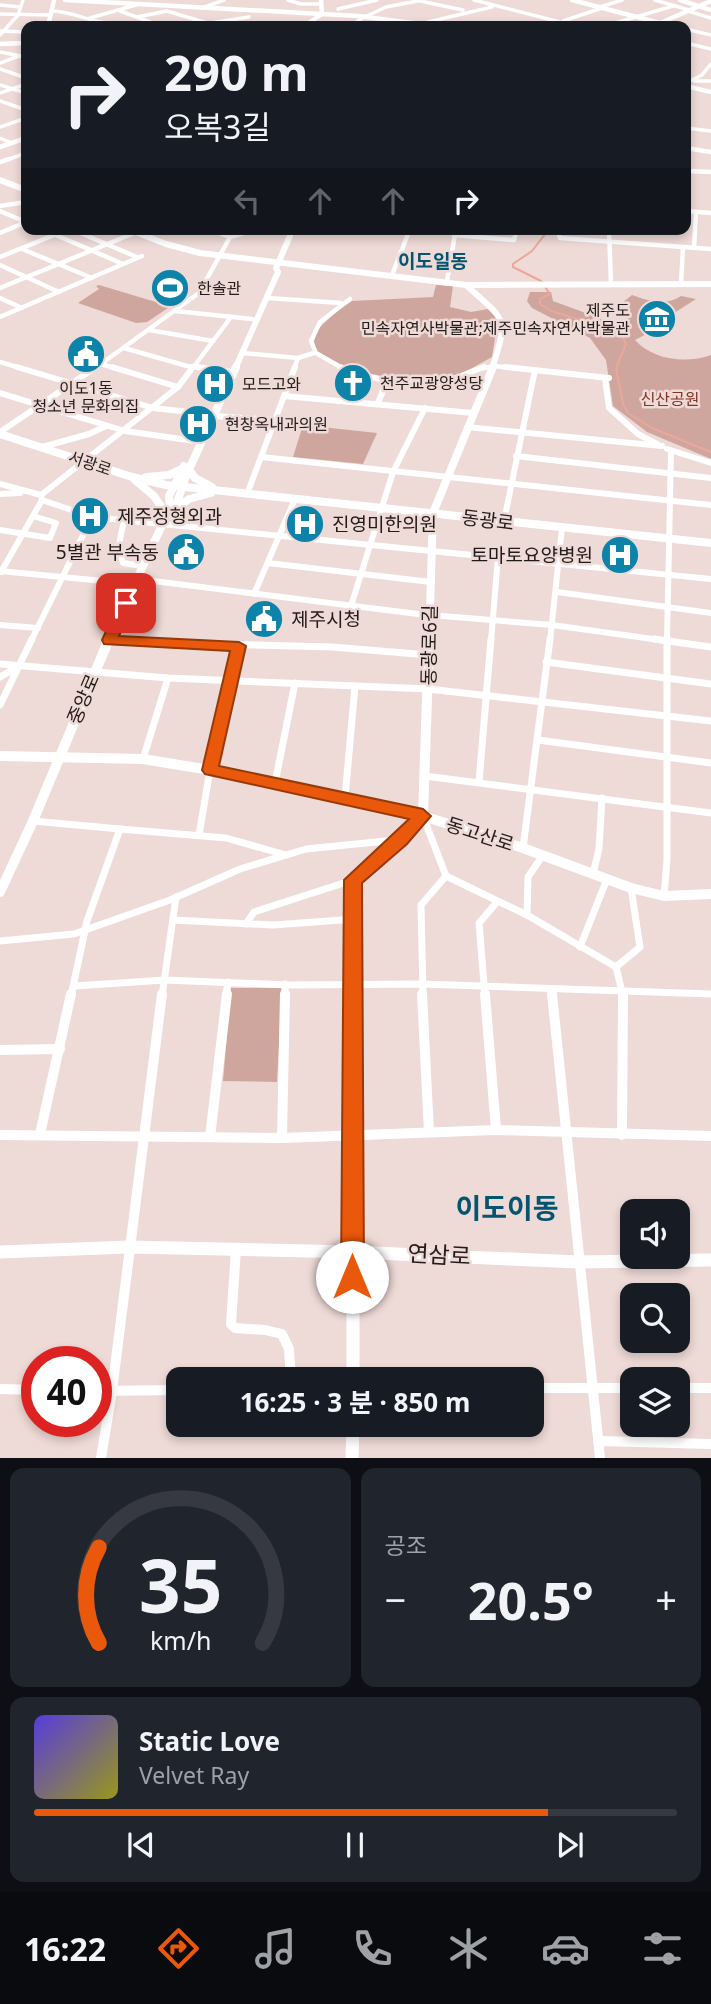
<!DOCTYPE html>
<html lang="ko">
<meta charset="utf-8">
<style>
:root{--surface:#171b24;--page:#20242c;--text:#f1f3f6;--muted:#9ea1a6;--line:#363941;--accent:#ea580c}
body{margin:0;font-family:"Noto Sans","Noto Sans KR",sans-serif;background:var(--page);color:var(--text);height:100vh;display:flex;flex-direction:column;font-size:26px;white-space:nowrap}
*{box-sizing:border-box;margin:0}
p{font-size:23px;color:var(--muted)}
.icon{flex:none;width:38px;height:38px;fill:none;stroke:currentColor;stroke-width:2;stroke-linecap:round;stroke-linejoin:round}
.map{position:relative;height:1458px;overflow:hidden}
.side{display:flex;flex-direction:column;gap:10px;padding:10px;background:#0d0f14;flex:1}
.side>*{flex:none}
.top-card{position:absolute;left:21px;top:21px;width:670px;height:214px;border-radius:14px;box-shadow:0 4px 10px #0003;background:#171b24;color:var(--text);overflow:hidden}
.fabs{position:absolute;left:620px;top:1199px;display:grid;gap:14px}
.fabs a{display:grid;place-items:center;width:70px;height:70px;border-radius:14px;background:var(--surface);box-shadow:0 4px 10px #0003;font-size:35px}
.speed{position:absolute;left:21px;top:1346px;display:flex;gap:14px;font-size:35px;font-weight:700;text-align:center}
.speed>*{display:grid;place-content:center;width:91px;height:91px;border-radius:50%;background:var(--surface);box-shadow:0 4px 10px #0003;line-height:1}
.speed .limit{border:10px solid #d22;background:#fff;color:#111}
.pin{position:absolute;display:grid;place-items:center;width:60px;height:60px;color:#fff;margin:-30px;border-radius:14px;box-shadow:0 4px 10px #0006}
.me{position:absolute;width:77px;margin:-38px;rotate:0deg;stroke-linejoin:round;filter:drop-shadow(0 0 5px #0008)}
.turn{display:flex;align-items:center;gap:24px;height:147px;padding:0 28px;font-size:32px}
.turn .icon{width:91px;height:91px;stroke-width:2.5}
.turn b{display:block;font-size:49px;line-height:60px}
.lanes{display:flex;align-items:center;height:66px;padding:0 28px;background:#0003;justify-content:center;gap:35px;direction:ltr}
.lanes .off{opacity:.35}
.big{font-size:52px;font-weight:700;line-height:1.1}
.side .widget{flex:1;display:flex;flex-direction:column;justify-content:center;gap:10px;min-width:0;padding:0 24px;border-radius:14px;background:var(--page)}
.side .dial{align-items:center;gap:0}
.dial svg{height:182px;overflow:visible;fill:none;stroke:var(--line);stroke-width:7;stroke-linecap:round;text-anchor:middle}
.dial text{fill:var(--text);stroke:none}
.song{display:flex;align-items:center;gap:21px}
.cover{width:84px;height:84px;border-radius:10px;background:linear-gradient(135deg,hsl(250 70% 55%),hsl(60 70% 35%))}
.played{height:7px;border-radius:4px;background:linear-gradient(90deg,var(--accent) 80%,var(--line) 80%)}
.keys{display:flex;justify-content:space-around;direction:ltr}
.heat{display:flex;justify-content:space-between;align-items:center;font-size:38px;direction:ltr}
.side .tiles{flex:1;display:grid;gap:10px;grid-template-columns:1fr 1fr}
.widget:last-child{grid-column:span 2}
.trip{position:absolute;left:166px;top:1367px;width:378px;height:70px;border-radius:14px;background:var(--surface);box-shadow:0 4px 10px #0003;font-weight:700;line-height:70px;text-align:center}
.tab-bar{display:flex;height:112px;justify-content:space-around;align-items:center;background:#090b0e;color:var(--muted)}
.tab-bar .icon{width:49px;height:49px}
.tab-bar .on{color:var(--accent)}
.tab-bar b{font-size:32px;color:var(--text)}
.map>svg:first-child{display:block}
</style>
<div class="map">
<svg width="711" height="1458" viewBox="0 0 711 1458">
<rect width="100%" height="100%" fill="#eedad6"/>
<g fill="#cfa69d">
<polygon points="99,285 166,305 168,308 147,322 136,323 78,303 99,289 96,286"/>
<polygon points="436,285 453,286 450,307 471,312 488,309 498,319 492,357 456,377 425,382 384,380 327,360 316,352 314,342 316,331 337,311 352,301 433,297"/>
<path d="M530,292H551L553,301L613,323L630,321L618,306L632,295C648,301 666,306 681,296L696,299L671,315L666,314L657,321L650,320L641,326L652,331L635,340C653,360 686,364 711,355V459L647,432L613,406L606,360L590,338L532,308L527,301Z"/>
<polygon points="303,425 377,433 363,464 293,457"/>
<polygon points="231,988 282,988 277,1082 223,1081"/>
</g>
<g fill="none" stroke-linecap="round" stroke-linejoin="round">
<polyline stroke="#eba799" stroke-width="2" points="549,229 532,251 513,264 513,267 541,281 550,294 540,299 540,304 551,311 620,332 626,344 616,368 623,404 628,413 652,428 711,452"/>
<g stroke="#fff" stroke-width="3.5">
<polyline points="288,0 301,4 321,4"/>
<polyline points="474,0 560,22 598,26"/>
<polyline points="655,0 689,10"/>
<polyline points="420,1 463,10"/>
<polyline points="0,5 20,7"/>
<polyline points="600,7 622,0"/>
<polyline points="202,8 224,0"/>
<polyline points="338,9 377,0"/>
<path d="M51,11C70,11 83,19 101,22C114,24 127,23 140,26"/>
<polyline points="120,11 161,26"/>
<polyline points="688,11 711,18"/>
<polyline points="0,14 50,15"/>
<polyline points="367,16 386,7 423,0"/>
<polyline points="137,17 167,11 207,23"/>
<polyline points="90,18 136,5"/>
<polyline points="563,21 602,8"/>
<polyline points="428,22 492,7"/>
<polyline points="661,23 675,26"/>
<polyline points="49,25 85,26"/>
<polyline points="241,25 256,26"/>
<polyline points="191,26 249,17"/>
<polyline points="351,26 365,16"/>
<polyline points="605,26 673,6"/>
<polyline points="686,29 711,35"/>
<polyline points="1,31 26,32"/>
<polyline points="0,35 18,15 23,0"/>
<polyline points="686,43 711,49"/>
<polyline points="0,52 26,57"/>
<polyline points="0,63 19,56"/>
<polyline points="0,69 26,78"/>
<polyline points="694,81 711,81"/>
<polyline points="686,83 702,75 711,64"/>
<polyline points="0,85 26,93"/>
<polyline points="0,93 26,84"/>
<polyline points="0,101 26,110"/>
<polyline points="0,127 26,118"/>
<polyline points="686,128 711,131"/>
<polyline points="0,138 12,143"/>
<polyline points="4,161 26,153"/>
</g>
<g stroke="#fff" stroke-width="4.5">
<polyline points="0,162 9,159"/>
<polyline points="686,171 711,172"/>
<polyline points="0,206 26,202"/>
<polyline points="0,211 26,222"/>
<polyline points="686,211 711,213"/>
<polyline points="42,229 123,264"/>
<polyline points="71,229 137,257"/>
<polyline points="208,229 230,237"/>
<polyline points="435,229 456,231"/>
<polyline points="565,229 559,235 560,238 711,249"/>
<polyline points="609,229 611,285"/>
<polyline points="0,233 26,222"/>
<polyline points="454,235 514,240 517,229"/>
<polyline points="694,248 696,212"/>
<polyline points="22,249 92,278"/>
<polyline points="0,257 69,229"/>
<polyline points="0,265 59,292"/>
<polyline points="392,275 410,229"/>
<polyline points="447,281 456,229"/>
<polyline points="681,284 683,247"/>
<polyline points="0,288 144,229"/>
<polyline points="0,298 22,308"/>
<polyline points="268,298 341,303"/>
<polyline points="175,311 252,319"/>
<polyline points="0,317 142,256"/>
<polyline points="149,330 213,341"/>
<polyline points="124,348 187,366 211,369"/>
<polyline points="242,353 298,358"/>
<polyline points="0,362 23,369"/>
<polyline points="101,364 117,369"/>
<polyline points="94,369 199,293 230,237 258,229"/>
<polyline points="192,369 231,317"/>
<polyline points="294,369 298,358 314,353"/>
<polyline points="344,369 316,353 311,341 320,322 350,299"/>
<polyline points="479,369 494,366 522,369"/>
</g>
<g stroke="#fff" stroke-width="6">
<polyline points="17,367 153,408 208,414"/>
<polyline points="112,367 178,387"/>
<polyline points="197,367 228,371"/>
<path d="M340,367C375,381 416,388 453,379C464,376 474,370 484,367"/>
<polyline points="505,367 609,378"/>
<polyline points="605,378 609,408 638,434 657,444"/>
<polyline points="0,393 125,431 195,441"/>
<polyline points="284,396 473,413"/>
<polyline points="378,403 387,381"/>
<polyline points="214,416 275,420"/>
<polyline points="467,427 662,446"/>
<polyline points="0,432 96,367"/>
<polyline points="42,447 89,434 106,426"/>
<polyline points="667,449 711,463"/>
<polyline points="516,456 711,478"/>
<polyline points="261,457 711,505"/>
<polyline points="0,484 41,495 178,387 193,367"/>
<polyline points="0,494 20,493"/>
<polyline points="247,494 295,367"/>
<polyline points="41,495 42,500 92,517 711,579"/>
<path d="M125,519C120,535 117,547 123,563L142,566"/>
<polyline points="504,521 535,370"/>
<polyline points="0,530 50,538 56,523 33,516"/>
<polyline points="268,563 431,582"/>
<polyline points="0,571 134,584"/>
<polyline points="1,572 42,500"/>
<polyline points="137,579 418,614 552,625 667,641"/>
<polyline points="557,592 711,613"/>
<polyline points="254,594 295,499"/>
<polyline points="351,606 393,472 425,408"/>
<polyline points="0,625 38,628"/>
<polyline points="31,641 92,517"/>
<polyline points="491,641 498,557"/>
<polyline points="550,641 562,528"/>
<polyline points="667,641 671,451"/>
</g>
<g stroke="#fff" stroke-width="7">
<polyline points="654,639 711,647"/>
<polyline points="110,641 332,647 429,655"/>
<polyline points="546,662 711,684"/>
<polyline points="0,664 168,678 428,689 711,721"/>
<polyline points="0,677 19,666"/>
<polyline points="0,705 32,639"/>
<polyline points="538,740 711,763"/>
<polyline points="143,759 168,678"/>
<polyline points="425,776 711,813"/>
<polyline points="479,782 491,639"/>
<polyline points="275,783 295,683"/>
<polyline points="345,798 355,686"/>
<polyline points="33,821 120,829"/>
<polyline points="199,835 210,770 239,646"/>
<polyline points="523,848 550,639"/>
<polyline points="593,874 599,849 602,798"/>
<polyline points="446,876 527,915 616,967 640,947 631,888"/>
<polyline points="664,896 667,860 667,639"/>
<polyline points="527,915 528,877 543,855"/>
<polyline points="173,920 273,925 355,919"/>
<polyline points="246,924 254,912 353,880"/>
<polyline points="0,941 74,934 170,900 240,869 306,849 396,840"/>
<polyline points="580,947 607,879"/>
<polyline points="616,967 623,996"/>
<polyline points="74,986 165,980 288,985 422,984 711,994"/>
<polyline points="551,989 552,996"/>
<polyline points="71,996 87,921 120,829 226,838 286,855"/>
<polyline points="162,996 176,897"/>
<polyline points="226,996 228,982"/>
<polyline points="285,996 285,984"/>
<polyline points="423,996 421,905 446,876 423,816"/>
<polyline points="485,996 479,923 497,902"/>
</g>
<g stroke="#fff" stroke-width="10">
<polyline points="422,994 429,1132"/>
<polyline points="485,994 496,1130"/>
<polyline points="552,994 600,1458"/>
<polyline points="0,1050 60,1049"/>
<polyline points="40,1134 71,994"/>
<polyline points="0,1135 282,1138 496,1130 711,1136"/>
<polyline points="622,1135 623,994"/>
<polyline points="210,1137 227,994"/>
<polyline points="282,1138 285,994"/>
<polyline points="236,1249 231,1324 235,1328 265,1330 282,1334 289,1349 291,1379"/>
<polyline points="532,1388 632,1388"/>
<polyline points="677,1388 711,1388"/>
<polyline points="0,1389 37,1390"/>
<polyline points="96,1391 178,1390"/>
<polyline points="598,1441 711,1444"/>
<polyline points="101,1458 112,1391 162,994"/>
</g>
<g stroke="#fff" stroke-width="4.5">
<polyline points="65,0 358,16 436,26"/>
<polyline points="321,0 322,14"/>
<polyline points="572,0 660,23"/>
<polyline points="680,0 711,10"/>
<polyline points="48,26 54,0"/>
<polyline points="304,26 322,14"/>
<polyline points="653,26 711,1"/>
<polyline points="0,44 26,43"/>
<polyline points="686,86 711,92"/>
<polyline points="0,147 26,138"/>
<polyline points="686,148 711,152"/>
</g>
<g stroke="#fff" stroke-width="6">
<polyline points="0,180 26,190"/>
<polyline points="128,229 166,244 200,253 466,285 711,284"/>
<path d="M466,285C506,322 509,315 492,369"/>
<polyline points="235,369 278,272 276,268 293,229"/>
</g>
<g stroke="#fff" stroke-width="8">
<polyline points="0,434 132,477 166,485 711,543"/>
<polyline points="189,470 195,478 212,487"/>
<polyline points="146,477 169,475 182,469"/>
<polyline points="135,480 154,496 167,515"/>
<polyline points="170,508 169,496 184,466"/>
<polyline points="175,509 189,499 211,493"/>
<polyline points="108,641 170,508 177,503 186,476 236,367"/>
<polyline points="429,641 433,513 493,367"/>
</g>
<g stroke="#fff" stroke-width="10">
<polyline points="0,756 143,759 210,770 423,816 523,848 631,888 664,896 711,894"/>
<polyline points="0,892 33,821 109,639"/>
<polyline points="353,996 353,880 423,816 429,639"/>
</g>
<g stroke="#fff" stroke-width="13">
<polyline points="353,994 353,1379"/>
<polyline points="0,1252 129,1247 352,1252 579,1262 711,1260"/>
<polyline points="352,1458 353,1424"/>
</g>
</g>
<polygon fill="#ea580c" stroke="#983908" stroke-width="2" points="126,598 133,603 119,636 239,642 246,646 219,766 423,809 431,816 407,844 362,883 364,1277 360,1285 352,1288 344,1285 341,1277 344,880 409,819 205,774 202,770 230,651 104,644 102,640 119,603"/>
<defs>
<g id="stadium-disc" transform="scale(2.0125)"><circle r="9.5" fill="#0e83a9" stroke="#eedad6"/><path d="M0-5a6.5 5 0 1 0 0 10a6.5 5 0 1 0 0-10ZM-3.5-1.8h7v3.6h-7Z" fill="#fff"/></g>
<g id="museum-disc" transform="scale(2.0125)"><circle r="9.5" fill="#0e83a9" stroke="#eedad6"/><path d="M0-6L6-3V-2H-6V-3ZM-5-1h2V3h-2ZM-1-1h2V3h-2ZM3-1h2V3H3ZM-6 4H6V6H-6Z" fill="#fff"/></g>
<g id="civic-disc" transform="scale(2.0125)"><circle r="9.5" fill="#0e83a9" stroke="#eedad6"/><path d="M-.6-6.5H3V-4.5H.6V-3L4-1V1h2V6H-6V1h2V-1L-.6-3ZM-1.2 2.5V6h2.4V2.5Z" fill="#fff"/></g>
<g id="church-disc" transform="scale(2.0125)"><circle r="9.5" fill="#0e83a9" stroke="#eedad6"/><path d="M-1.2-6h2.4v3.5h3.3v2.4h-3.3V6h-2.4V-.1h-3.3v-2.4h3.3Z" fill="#fff"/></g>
<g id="hospital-disc" transform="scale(2.0125)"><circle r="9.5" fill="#0e83a9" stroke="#eedad6"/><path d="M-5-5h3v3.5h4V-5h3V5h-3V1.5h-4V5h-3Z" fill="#fff"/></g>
</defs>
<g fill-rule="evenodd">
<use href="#stadium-disc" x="170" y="288"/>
<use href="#museum-disc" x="657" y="319"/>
<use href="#civic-disc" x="86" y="354"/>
<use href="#church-disc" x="353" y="383"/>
<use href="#hospital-disc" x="215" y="384"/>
<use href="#hospital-disc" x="198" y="424"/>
<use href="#hospital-disc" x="90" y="516"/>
<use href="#hospital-disc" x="305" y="524"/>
<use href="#civic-disc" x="186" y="552"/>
<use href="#hospital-disc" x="620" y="555"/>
<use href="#civic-disc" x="264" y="619"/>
</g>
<g text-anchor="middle" stroke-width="5" stroke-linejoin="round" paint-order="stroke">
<g font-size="16" fill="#221b19" stroke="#eedad6" text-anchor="start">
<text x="197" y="294">한솔관</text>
<text x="630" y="316" text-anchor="end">제주도<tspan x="630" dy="18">민속자연사박물관;제주민속자연사박물관</tspan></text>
<text x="380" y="389">천주교광양성당</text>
<text x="242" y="390">모드고와</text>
<text x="86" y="394" text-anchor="middle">이도1동<tspan x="86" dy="18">청소년 문화의집</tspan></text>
<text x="225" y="430">현창옥내과의원</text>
</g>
<g font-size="16" fill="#823325" stroke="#eedad6">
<text x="670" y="405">신산공원</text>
</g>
<g font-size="16" fill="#221b19" stroke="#eedad6">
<text transform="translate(90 463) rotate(19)" y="6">서광로</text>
</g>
<g font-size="19" font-weight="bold" fill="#04556f" stroke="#eedad6">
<text x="433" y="268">이도일동</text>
</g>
<g font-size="19" fill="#221b19" stroke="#eedad6" text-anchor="start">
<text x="117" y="523">제주정형외과</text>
<text x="332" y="531">진영미한의원</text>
<text x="159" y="559" text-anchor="end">5별관 부속동</text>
<text x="593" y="562" text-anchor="end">토마토요양병원</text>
<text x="291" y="626">제주시청</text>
</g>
<g font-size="19" fill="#221b19" stroke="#eedad6">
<text transform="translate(488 520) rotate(7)" y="7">동광로</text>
<text transform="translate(429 645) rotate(-89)" y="7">동광로6길</text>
<text transform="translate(83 699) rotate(-67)" y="7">중앙로</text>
<text transform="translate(480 834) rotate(18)" y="7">동고산로</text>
</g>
<g font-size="23" fill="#221b19" stroke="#eedad6">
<text transform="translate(439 1255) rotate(3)" y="8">연삼로</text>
</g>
<g font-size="28" font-weight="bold" fill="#04556f" stroke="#eedad6">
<text x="507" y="1218">이도이동</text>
</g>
</g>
</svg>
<div class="fabs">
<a><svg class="icon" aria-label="sound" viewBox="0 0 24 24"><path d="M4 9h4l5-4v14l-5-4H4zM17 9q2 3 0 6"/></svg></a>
<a><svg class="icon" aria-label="search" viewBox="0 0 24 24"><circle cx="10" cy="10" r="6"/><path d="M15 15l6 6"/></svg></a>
<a><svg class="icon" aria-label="layers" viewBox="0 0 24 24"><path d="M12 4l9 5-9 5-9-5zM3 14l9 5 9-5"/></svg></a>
</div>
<div class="speed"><div class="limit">40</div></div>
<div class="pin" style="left:126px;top:603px;background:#d93025"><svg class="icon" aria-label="arrive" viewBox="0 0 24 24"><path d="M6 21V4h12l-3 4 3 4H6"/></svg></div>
<svg class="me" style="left:352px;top:1277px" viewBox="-20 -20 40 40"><circle r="19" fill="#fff"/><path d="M0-13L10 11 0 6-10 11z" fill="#ea580c"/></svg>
<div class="trip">16:25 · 3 분 · 850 m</div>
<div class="top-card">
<div class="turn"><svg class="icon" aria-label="right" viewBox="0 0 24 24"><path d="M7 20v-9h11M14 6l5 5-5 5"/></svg><div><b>290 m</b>오복3길</div></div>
<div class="lanes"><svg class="icon off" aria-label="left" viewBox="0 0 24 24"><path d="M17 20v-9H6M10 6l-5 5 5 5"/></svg><svg class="icon off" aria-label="ahead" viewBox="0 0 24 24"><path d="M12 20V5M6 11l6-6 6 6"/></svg><svg class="icon off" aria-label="ahead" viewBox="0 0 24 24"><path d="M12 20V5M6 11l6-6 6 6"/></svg><svg class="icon" aria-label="right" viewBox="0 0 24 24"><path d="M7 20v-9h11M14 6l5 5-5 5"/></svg></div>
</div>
</div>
<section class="side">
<div class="tiles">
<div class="widget dial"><svg viewBox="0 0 100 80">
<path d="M14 69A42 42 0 1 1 86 69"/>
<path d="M14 69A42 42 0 0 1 14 27" stroke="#ea580c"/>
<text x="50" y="56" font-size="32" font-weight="700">35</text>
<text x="50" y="72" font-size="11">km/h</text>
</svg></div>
<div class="widget"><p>공조</p>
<div class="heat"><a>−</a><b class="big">20.5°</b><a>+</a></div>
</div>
<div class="widget">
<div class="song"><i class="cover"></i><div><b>Static Love</b><p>Velvet Ray</p></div></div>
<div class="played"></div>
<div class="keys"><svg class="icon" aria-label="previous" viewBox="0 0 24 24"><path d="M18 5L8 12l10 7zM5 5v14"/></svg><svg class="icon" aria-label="pause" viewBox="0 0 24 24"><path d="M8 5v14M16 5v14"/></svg><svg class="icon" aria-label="next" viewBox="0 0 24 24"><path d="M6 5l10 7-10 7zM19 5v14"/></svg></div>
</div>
</div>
</section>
<nav class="tab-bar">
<b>16:22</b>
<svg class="icon on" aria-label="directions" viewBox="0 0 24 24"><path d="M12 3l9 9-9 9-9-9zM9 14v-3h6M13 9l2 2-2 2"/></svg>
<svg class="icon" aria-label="music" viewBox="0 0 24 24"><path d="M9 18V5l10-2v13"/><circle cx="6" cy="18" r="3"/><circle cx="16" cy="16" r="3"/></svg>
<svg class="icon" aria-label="phone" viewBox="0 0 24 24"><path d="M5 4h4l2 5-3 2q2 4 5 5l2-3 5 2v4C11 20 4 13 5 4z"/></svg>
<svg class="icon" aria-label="climate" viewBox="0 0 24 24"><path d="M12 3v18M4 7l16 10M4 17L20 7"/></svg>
<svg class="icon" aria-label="car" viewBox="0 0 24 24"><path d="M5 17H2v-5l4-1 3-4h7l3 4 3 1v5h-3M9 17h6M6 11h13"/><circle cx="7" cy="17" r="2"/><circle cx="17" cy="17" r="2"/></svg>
<svg class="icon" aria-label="filters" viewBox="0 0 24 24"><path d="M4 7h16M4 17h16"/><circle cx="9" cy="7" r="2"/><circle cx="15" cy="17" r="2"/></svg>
</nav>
